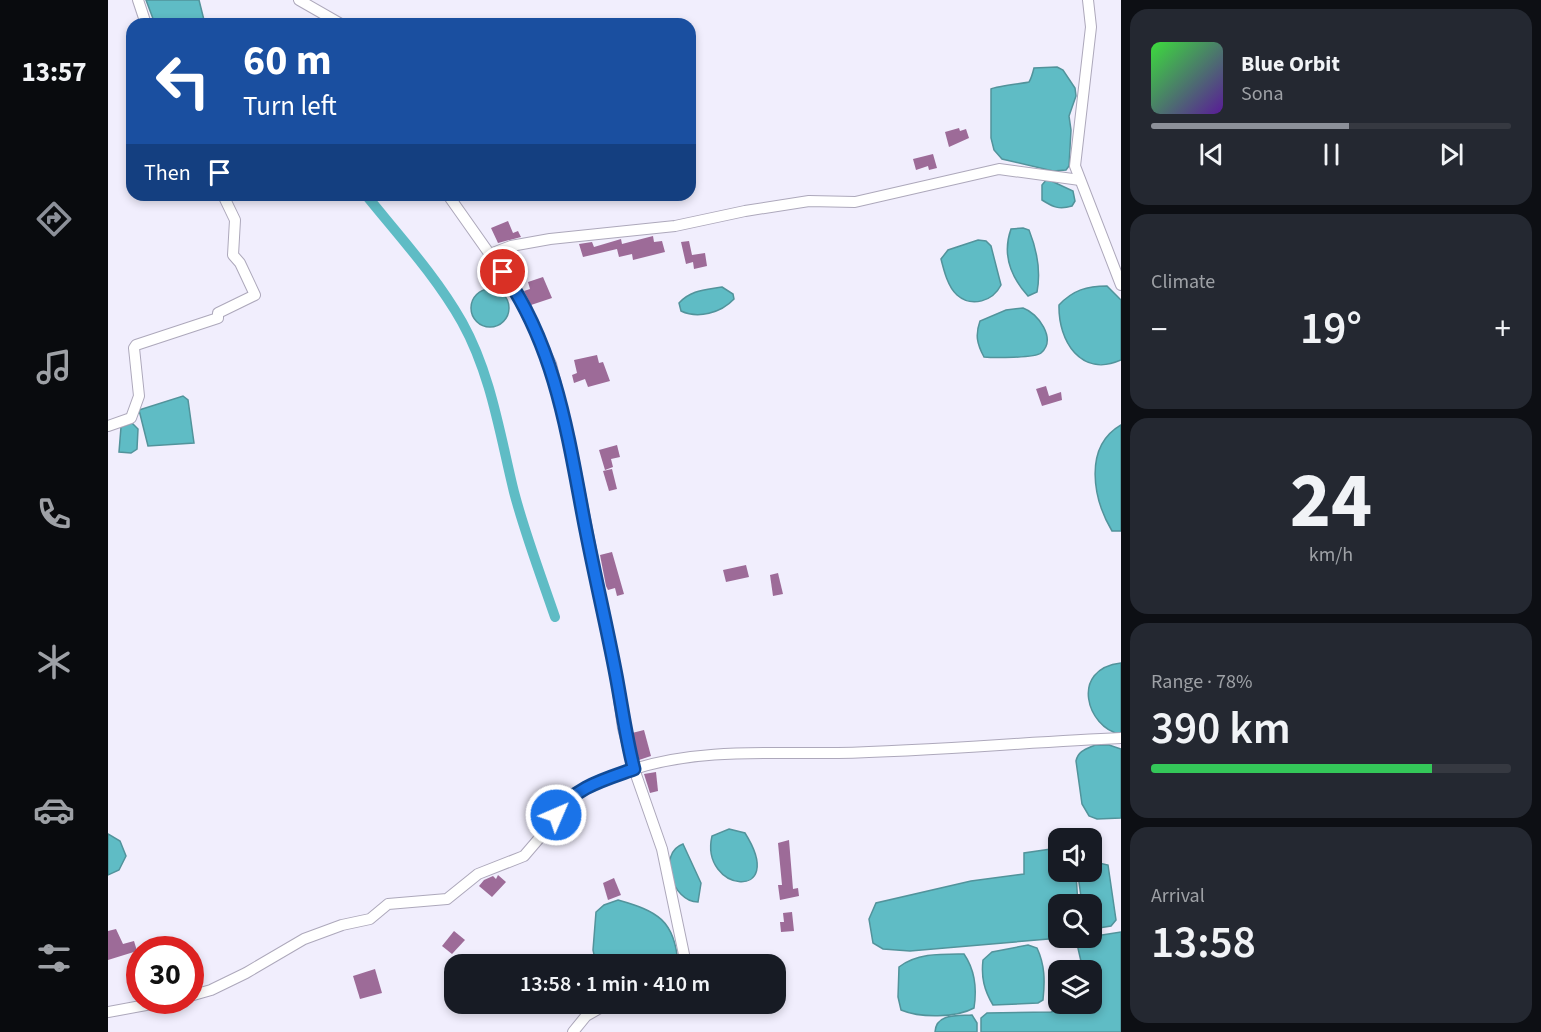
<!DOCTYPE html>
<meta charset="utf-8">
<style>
:root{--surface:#171b24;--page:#242831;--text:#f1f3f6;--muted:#9ea1a6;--line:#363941;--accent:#8c9099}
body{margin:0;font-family:"Source Sans 3",sans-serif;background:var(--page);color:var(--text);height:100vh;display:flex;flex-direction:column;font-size:22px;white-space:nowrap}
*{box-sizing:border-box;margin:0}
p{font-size:20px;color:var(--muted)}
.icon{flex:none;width:33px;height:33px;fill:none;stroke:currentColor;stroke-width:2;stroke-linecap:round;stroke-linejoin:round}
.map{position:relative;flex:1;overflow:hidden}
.panel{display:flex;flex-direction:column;gap:9px;padding:9px;background:#0d0f14;width:420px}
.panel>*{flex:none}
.banner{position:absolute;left:18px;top:18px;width:570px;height:183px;border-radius:18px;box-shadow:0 3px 9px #0003;background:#1a4fa0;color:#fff;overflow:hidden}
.tools{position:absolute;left:940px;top:828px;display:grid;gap:12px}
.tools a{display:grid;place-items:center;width:54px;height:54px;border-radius:12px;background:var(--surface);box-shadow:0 3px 9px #0003;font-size:30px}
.speed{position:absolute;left:18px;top:936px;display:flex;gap:12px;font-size:30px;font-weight:700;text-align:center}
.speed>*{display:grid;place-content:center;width:78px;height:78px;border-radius:50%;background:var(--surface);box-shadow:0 3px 9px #0003;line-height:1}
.speed .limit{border:9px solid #d22;background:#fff;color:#111}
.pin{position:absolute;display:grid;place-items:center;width:51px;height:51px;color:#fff;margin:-26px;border:3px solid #fff;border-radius:50%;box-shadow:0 2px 6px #0007}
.me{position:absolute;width:66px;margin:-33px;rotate:45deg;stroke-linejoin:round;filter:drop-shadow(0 0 4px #0008)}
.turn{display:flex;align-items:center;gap:21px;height:126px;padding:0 18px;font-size:27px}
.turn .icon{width:78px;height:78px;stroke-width:2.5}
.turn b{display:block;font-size:42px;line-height:51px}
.then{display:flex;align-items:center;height:57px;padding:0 18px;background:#0003;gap:12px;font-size:22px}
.big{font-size:45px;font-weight:600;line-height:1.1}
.panel .card{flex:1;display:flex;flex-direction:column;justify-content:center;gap:9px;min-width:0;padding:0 21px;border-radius:18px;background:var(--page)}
.panel .dial{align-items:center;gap:0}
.dial b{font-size:78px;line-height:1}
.song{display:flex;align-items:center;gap:18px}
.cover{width:72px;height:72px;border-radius:9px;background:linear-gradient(135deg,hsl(120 70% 55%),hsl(270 70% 35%))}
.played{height:6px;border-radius:3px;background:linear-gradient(90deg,var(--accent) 55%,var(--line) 55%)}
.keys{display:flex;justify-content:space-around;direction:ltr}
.heat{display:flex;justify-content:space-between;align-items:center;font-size:33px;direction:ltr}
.charge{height:9px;border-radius:4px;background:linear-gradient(90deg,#34c759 78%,var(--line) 0)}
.trip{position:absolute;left:336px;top:954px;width:342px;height:60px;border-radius:18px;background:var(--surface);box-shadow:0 3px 9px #0003;font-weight:600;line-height:60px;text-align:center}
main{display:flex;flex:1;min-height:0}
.dock{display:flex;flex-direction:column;width:108px;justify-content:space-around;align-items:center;background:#090b0e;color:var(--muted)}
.dock .icon{width:42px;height:42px}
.dock .selected{color:var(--accent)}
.dock b{font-size:27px;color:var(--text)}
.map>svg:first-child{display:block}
</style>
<main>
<nav class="dock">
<b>13:57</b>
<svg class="icon selected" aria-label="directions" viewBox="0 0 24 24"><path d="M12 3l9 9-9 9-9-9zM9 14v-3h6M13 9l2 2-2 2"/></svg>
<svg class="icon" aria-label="music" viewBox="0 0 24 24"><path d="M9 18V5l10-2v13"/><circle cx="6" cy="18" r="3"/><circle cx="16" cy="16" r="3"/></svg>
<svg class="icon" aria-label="phone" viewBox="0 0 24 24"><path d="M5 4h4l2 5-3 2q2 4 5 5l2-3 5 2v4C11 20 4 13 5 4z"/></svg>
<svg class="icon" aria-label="climate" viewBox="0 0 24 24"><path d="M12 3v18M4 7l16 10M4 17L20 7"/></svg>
<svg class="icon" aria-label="car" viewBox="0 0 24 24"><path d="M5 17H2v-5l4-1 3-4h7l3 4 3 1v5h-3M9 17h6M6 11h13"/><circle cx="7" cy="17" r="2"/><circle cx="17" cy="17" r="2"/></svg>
<svg class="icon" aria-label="filters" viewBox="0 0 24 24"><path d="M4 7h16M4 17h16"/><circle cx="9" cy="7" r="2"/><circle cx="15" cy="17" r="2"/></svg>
</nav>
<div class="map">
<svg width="1013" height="1032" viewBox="0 0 1013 1032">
<rect width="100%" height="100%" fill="#f1eefd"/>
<g fill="#5fbcc5" stroke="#52939b" stroke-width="1.5">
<polygon points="38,0 91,0 96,20 92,24 47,24"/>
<path d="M949,67L955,70L967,88L968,96L961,116L963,130L961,166L958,170L945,171L894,159L886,150L883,138V89C890,86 919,83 921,82C923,79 925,72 926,68Z"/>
<path d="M939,179L965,191L967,201L964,206C951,210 945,207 934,200V185Z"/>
<path d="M915,228L921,230C929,250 933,271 929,292L920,296C902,276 894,254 903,229Z"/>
<path d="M870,240L878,241L883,246L893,285C885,301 864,308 849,295C840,287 836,271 833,259L840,250Z"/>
<path d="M999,286L1013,300V360C973,378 950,341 951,305C965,290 979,286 999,286Z"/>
<path d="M614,287L625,294L626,299C613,313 590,319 573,311L571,303C583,290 597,290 614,287Z"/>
<circle cx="382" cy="308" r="19"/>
<path d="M915,308C930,313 949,339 933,353C927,358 885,358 876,357C869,344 867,335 872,321L898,310Z"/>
<polygon points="75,396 80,400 86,443 40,446 31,410"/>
<polygon points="24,423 30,429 29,449 23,453 11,452 13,427"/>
<path d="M1013,425V531H1004C985,499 975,447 1013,425Z"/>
<path d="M1013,663V733L1012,734C979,728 961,669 1013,663Z"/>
<path d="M987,745H1001L1013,749V818L989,819L981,816L974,804L968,761C970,751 978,749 987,745Z"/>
<path d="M621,829L637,833C681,903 591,892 604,836Z"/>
<polygon points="0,834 12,841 18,856 11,870 0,875"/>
<path d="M575,844L593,883L590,902C564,902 549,853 575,844Z"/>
<polygon points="943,849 951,850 951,872 966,872 968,875 970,904 951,904 952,938 802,951 775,949 765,943 761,919 768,903 863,881 916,874 916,853"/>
<polygon points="991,863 1000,865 1008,920 1003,926 984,929 984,904 974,904 970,875 971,872 984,872 984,864"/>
<path d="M510,900C549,911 567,920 570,964H488L485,950L488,912L496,905Z"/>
<polygon points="1013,932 1013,1032 873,1032 873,1018 879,1013 943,1012 971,1004 984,1004 984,970 975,970 969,944 975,938"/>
<path d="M920,945L929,948C937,965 937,981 935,1000L930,1003L885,1005C876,990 873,977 875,960L884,952Z"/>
<path d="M856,954C867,970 869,989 866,1008C848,1018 812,1018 793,1010L790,997L791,967C809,953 833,954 856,954Z"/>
<path d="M864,1015L869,1023V1032H827C828,1013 850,1016 864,1015Z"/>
</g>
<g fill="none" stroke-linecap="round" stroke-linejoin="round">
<path stroke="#5fbcc5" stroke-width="10" d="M258,195C291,236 328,276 354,322C383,374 392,435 406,492C417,534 433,576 447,617"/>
</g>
<g fill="#9d6b98">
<polygon points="851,128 852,131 858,129 861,138 841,147 837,132"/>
<polygon points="825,154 829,168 821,170 820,166 808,170 805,159"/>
<polygon points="400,221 405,233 410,231 413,237 390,243 383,228"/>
<polygon points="545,236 546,242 554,241 557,252 525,260 524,254 511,257 509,249 475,257 471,244 484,242 486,247 513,239 514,244"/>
<polygon points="581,241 584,255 597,253 599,266 586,269 585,262 578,264 573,242"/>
<polygon points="435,277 444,298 423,305 416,291 422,289 420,282"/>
<polygon points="489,355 491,363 495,362 502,381 480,387 477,379 466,383 464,375 469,373 466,360"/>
<polygon points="938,386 941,396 953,392 954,400 934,406 928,389"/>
<polygon points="509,445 512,457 503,459 505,467 497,470 491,450"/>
<polygon points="504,469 509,489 501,491 495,471"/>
<polygon points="504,552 516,594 509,596 507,588 500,590 498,586 492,555"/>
<polygon points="638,565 641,577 618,582 615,570"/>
<polygon points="670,573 675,594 665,596 662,575"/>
<polygon points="536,730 543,756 531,760 524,733"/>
<polygon points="548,772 550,791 542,793 536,774"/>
<polygon points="681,840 685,889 690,888 691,896 672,900 670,885 674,885 670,843"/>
<polygon points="390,875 398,882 384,897 371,886 376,880 385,876 388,879"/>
<polygon points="506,878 513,895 500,900 495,883"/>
<polygon points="684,912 686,931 673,932 672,922 676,922 675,913"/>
<polygon points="8,929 15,944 26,941 29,951 0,960 0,931"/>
<polygon points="346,931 357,940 344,954 334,946"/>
<polygon points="267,969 274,993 252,999 245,976"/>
</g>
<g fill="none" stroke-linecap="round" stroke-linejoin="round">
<g stroke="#ada8bb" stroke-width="12">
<g id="street">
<polyline points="30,0 38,24"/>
<polyline points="191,0 233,24"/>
<polyline points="980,0 983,27 967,166 1013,285"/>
<polyline points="382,254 403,246 442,239 567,226 637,211 701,201 747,202 891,169 972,180"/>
<polyline points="0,426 23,418 31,396 26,348 28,345 110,318 110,313 147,295 132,263 125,255 127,220 115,195"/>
<path d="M578,964L554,849L526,769C591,748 663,754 730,753C824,751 919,742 1013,738"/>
<polyline points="82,996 103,990 138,973 196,939 234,925 262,919 280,904 339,899 370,874 416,856 440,828 456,802 488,783 526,769 515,728 508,677 463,447 443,364 407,290 340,195"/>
<polyline points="0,1012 65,1000"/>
<polyline points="465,1032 478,1016 499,1004"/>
</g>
</g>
<use href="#street" stroke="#fff" stroke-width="10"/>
</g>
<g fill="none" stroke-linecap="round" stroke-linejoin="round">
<g stroke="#114b97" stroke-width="15">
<path id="route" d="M395,272C446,345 459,429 475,515C485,569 498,622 508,675C514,707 518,738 526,769C498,779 464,788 448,815"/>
</g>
<use href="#route" stroke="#1a73e8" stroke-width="10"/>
</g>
</svg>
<div class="tools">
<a><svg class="icon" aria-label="sound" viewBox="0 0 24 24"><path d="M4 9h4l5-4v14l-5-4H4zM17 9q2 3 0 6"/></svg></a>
<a><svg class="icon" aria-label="search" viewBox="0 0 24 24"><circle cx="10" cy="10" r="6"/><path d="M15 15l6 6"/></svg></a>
<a><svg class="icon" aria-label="layers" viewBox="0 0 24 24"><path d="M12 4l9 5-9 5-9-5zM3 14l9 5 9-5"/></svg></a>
</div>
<div class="speed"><div class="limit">30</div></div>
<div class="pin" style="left:395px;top:272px;background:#d93025"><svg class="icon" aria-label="arrive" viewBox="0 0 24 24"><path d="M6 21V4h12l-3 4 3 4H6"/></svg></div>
<svg class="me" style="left:448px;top:815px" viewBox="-20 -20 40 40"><circle r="17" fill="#1a73e8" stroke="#fff" stroke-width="3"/><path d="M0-11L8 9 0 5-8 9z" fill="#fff"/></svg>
<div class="trip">13:58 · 1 min · 410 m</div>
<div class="banner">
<div class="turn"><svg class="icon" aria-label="left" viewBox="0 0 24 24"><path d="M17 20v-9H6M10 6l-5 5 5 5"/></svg><div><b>60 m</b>Turn left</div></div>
<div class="then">Then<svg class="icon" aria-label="arrive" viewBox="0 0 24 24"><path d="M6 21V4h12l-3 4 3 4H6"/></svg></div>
</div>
</div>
<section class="panel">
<div class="card">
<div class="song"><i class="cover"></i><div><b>Blue Orbit</b><p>Sona</p></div></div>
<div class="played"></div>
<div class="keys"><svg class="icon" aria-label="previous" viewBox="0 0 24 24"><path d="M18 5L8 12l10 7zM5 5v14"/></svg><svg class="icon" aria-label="pause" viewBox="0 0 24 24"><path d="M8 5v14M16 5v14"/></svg><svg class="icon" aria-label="next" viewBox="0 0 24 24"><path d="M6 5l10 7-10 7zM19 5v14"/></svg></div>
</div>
<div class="card"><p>Climate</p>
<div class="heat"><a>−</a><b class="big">19°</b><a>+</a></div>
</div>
<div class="card dial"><b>24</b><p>km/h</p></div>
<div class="card"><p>Range · 78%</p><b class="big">390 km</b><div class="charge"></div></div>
<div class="card"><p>Arrival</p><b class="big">13:58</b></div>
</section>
</main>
